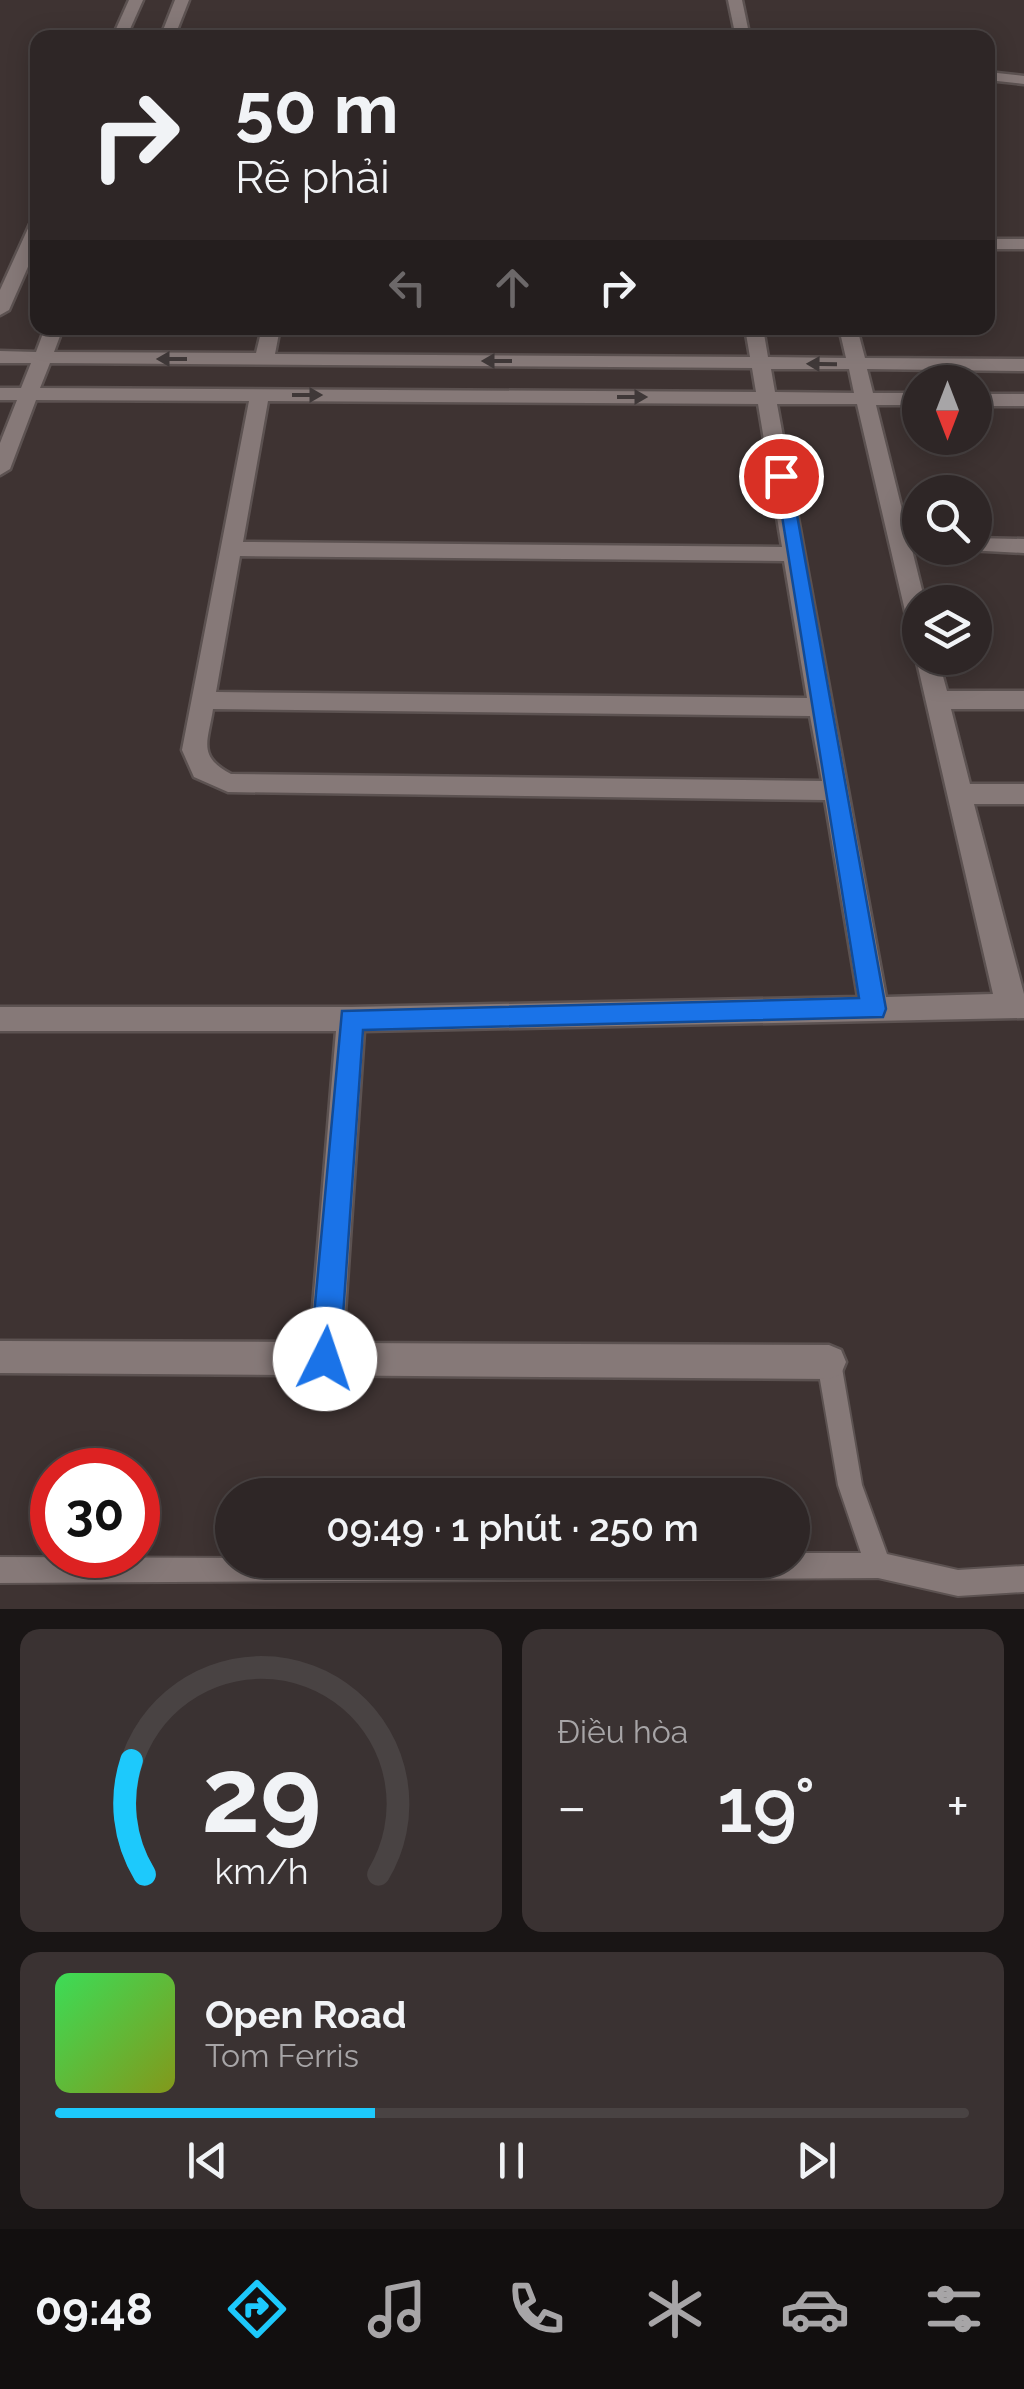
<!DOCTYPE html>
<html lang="vi">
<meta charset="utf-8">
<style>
:root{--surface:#2e2626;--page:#3a3232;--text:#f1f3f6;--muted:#a7a5a7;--line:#494343;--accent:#1dc9fc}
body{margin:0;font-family:Raleway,sans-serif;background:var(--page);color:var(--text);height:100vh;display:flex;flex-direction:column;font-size:38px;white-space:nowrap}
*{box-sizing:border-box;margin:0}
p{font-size:32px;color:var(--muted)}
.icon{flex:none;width:55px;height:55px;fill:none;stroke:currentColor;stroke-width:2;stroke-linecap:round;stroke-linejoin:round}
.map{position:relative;height:1609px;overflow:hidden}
.sheet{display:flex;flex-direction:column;gap:20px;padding:20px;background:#191515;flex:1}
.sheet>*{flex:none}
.guide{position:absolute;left:30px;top:30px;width:965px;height:305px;border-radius:20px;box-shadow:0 5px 25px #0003,0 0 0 2px var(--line);background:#2e2626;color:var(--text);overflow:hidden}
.needle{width:65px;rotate:180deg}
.fabs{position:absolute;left:902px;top:365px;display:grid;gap:20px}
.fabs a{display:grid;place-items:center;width:90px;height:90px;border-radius:50%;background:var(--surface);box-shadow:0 5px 25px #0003,0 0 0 2px var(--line);font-size:50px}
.speed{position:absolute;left:30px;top:1448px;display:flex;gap:20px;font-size:50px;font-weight:700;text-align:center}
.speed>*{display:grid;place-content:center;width:130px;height:130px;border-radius:50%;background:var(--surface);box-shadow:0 5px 25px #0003,0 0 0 2px var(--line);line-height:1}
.speed .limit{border:15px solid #d22;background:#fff;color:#111}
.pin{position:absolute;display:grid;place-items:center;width:85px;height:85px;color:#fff;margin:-42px;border:5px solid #fff;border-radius:50%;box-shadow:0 2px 10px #0007}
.me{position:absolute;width:110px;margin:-55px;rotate:4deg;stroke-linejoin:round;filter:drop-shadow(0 0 8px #0008)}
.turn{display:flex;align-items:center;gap:35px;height:210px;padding:0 40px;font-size:45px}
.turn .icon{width:130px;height:130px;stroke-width:2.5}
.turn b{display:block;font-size:70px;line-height:85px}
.lanes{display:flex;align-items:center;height:95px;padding:0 40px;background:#0003;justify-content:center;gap:50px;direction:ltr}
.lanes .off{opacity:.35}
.big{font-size:75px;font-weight:600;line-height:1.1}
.sheet .widget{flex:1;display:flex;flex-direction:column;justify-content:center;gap:15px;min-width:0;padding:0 35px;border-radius:20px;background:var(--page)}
.sheet .dial{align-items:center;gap:0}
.dial svg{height:260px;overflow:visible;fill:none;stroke:var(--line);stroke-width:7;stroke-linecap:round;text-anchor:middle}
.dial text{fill:var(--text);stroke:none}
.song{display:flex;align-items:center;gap:30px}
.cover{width:120px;height:120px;border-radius:15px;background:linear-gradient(135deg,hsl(130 70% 55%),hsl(70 70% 35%))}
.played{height:10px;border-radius:5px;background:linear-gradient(90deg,var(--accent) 35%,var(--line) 35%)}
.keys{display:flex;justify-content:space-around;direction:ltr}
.heat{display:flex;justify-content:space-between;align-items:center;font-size:55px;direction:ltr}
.sheet .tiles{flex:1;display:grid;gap:20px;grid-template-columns:1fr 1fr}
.widget:last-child{grid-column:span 2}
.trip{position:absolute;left:215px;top:1478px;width:595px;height:100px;border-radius:50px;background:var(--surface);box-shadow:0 5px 25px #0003,0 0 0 2px var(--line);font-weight:600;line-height:100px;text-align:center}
.tabs{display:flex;height:160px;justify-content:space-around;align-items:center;background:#120f0f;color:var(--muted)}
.tabs .icon{width:70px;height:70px}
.tabs .active{color:var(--accent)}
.tabs b{font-size:45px;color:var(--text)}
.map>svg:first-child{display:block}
</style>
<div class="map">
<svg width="1024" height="1609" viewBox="0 0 1024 1609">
<rect width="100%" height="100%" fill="#3e3332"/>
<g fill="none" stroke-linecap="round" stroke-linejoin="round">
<g stroke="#5c5251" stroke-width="4">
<polygon id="service" points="829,1350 837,1354 841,1362 862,1485 887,1554 958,1570 1024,1566 1024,1592 958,1596 878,1578 0,1583 0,1557 792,1560 792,1553 861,1553 838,1485 817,1362 821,1354"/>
</g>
<g stroke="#5c5251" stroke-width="5">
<g id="minor">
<polygon points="129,0 143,0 126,38 112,38"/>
<polygon points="175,0 189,0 174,38 160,38"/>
<polygon points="728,0 742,0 750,38 736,38"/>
<polygon points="988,72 1024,76 1024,84 988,80"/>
<polygon points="38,219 38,244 9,310 0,315 0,290 30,224"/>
<rect x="988" y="239" width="36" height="10"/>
<path d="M45,328H63L54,352L256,353L262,328H280L275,354L750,357L745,328H763L768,357L846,358L839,328H857L865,358L1024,359V371L867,369L873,393H920V405H876L925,602H920V636L909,628L857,404H777L886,997L993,994L916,658L920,652V658H938L947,691H1024V709H951L970,784H1024V804H974L1024,994V1018L364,1031L343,1343L829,1345L841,1350L846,1362L841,1374L829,1379L0,1373V1341L310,1342L336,1031H0V1007H351L858,997L825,800L228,792L194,777L182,750L249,401L36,400L10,469L0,475V443L17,400H0V388H21L31,363H0V351L36,352ZM50,363L752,368L756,392L40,388ZM771,369H849L854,393L775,392ZM268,401L758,404L782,547L243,542ZM240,556L784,561L807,698L216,692ZM213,709L810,716L822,781L231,774C197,756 208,742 213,709Z"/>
<rect x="975" y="394" width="49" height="12"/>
<polygon points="975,538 1024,539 1024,553 967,550 975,548"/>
</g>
</g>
<use href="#service" fill="#867978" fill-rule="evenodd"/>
<use href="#minor" fill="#867978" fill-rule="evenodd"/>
</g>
<defs><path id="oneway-solid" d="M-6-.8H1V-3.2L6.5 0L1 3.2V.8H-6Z" transform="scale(2.5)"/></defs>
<g fill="#3f3838">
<use href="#oneway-solid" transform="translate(172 359) rotate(-180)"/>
<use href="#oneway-solid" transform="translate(497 361) rotate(-180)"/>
<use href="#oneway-solid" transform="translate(822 364) rotate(-179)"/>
<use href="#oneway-solid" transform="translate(307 395)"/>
<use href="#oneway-solid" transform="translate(632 397)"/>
</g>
<polygon fill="#1a73e8" stroke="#114b97" stroke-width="2.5" points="775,472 790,476 886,1009 883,1017 363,1030 340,1359 336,1370 325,1374 315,1370 310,1359 342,1011 859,998"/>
</svg>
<div class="fabs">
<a><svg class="needle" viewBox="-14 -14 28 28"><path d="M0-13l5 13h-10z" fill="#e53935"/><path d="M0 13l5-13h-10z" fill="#a7a5a7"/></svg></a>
<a><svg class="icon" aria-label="search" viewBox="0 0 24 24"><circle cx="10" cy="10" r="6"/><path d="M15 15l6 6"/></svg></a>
<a><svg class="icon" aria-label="layers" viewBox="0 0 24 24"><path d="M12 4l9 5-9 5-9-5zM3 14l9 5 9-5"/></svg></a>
</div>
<div class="speed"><div class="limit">30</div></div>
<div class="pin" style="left:781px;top:476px;background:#d93025"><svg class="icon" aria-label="arrive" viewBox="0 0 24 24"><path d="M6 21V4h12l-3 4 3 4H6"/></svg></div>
<svg class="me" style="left:325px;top:1359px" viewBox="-20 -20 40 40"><circle r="19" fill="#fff"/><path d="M0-13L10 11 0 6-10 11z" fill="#1a73e8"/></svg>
<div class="trip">09:49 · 1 phút · 250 m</div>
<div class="guide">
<div class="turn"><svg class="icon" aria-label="right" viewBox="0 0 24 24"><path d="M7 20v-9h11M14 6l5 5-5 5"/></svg><div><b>50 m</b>Rẽ phải</div></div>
<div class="lanes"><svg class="icon off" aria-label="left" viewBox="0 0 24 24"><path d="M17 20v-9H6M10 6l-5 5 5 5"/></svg><svg class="icon off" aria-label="ahead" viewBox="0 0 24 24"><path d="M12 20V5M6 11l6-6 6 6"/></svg><svg class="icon" aria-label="right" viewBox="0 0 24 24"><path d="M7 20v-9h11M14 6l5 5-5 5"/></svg></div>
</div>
</div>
<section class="sheet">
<div class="tiles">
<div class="widget dial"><svg viewBox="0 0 100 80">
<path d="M14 69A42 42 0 1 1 86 69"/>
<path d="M14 69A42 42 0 0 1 10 34" stroke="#1dc9fc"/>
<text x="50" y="56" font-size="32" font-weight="700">29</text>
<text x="50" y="72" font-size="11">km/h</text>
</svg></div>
<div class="widget"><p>Điều hòa</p>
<div class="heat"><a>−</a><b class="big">19°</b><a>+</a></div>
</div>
<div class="widget">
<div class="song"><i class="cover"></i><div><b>Open Road</b><p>Tom Ferris</p></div></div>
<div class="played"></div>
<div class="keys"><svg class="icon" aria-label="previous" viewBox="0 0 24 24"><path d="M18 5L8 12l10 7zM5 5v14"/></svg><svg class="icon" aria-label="pause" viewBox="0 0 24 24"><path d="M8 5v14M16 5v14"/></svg><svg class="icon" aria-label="next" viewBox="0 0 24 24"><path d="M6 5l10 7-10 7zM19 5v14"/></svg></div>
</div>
</div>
</section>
<nav class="tabs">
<b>09:48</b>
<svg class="icon active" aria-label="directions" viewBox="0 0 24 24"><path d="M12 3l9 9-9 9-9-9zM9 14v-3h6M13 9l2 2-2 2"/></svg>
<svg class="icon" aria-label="music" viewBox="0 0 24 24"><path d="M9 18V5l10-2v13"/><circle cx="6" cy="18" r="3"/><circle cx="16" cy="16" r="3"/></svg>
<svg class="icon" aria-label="phone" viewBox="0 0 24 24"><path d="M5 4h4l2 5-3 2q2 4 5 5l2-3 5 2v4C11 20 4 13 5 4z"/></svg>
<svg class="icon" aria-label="climate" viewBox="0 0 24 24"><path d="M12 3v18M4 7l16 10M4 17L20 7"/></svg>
<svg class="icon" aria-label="car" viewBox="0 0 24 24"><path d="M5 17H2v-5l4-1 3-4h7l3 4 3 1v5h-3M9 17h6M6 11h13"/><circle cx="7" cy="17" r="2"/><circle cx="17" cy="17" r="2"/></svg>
<svg class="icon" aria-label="filters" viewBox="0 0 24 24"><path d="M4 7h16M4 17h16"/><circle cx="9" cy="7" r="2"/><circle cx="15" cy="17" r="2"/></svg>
</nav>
